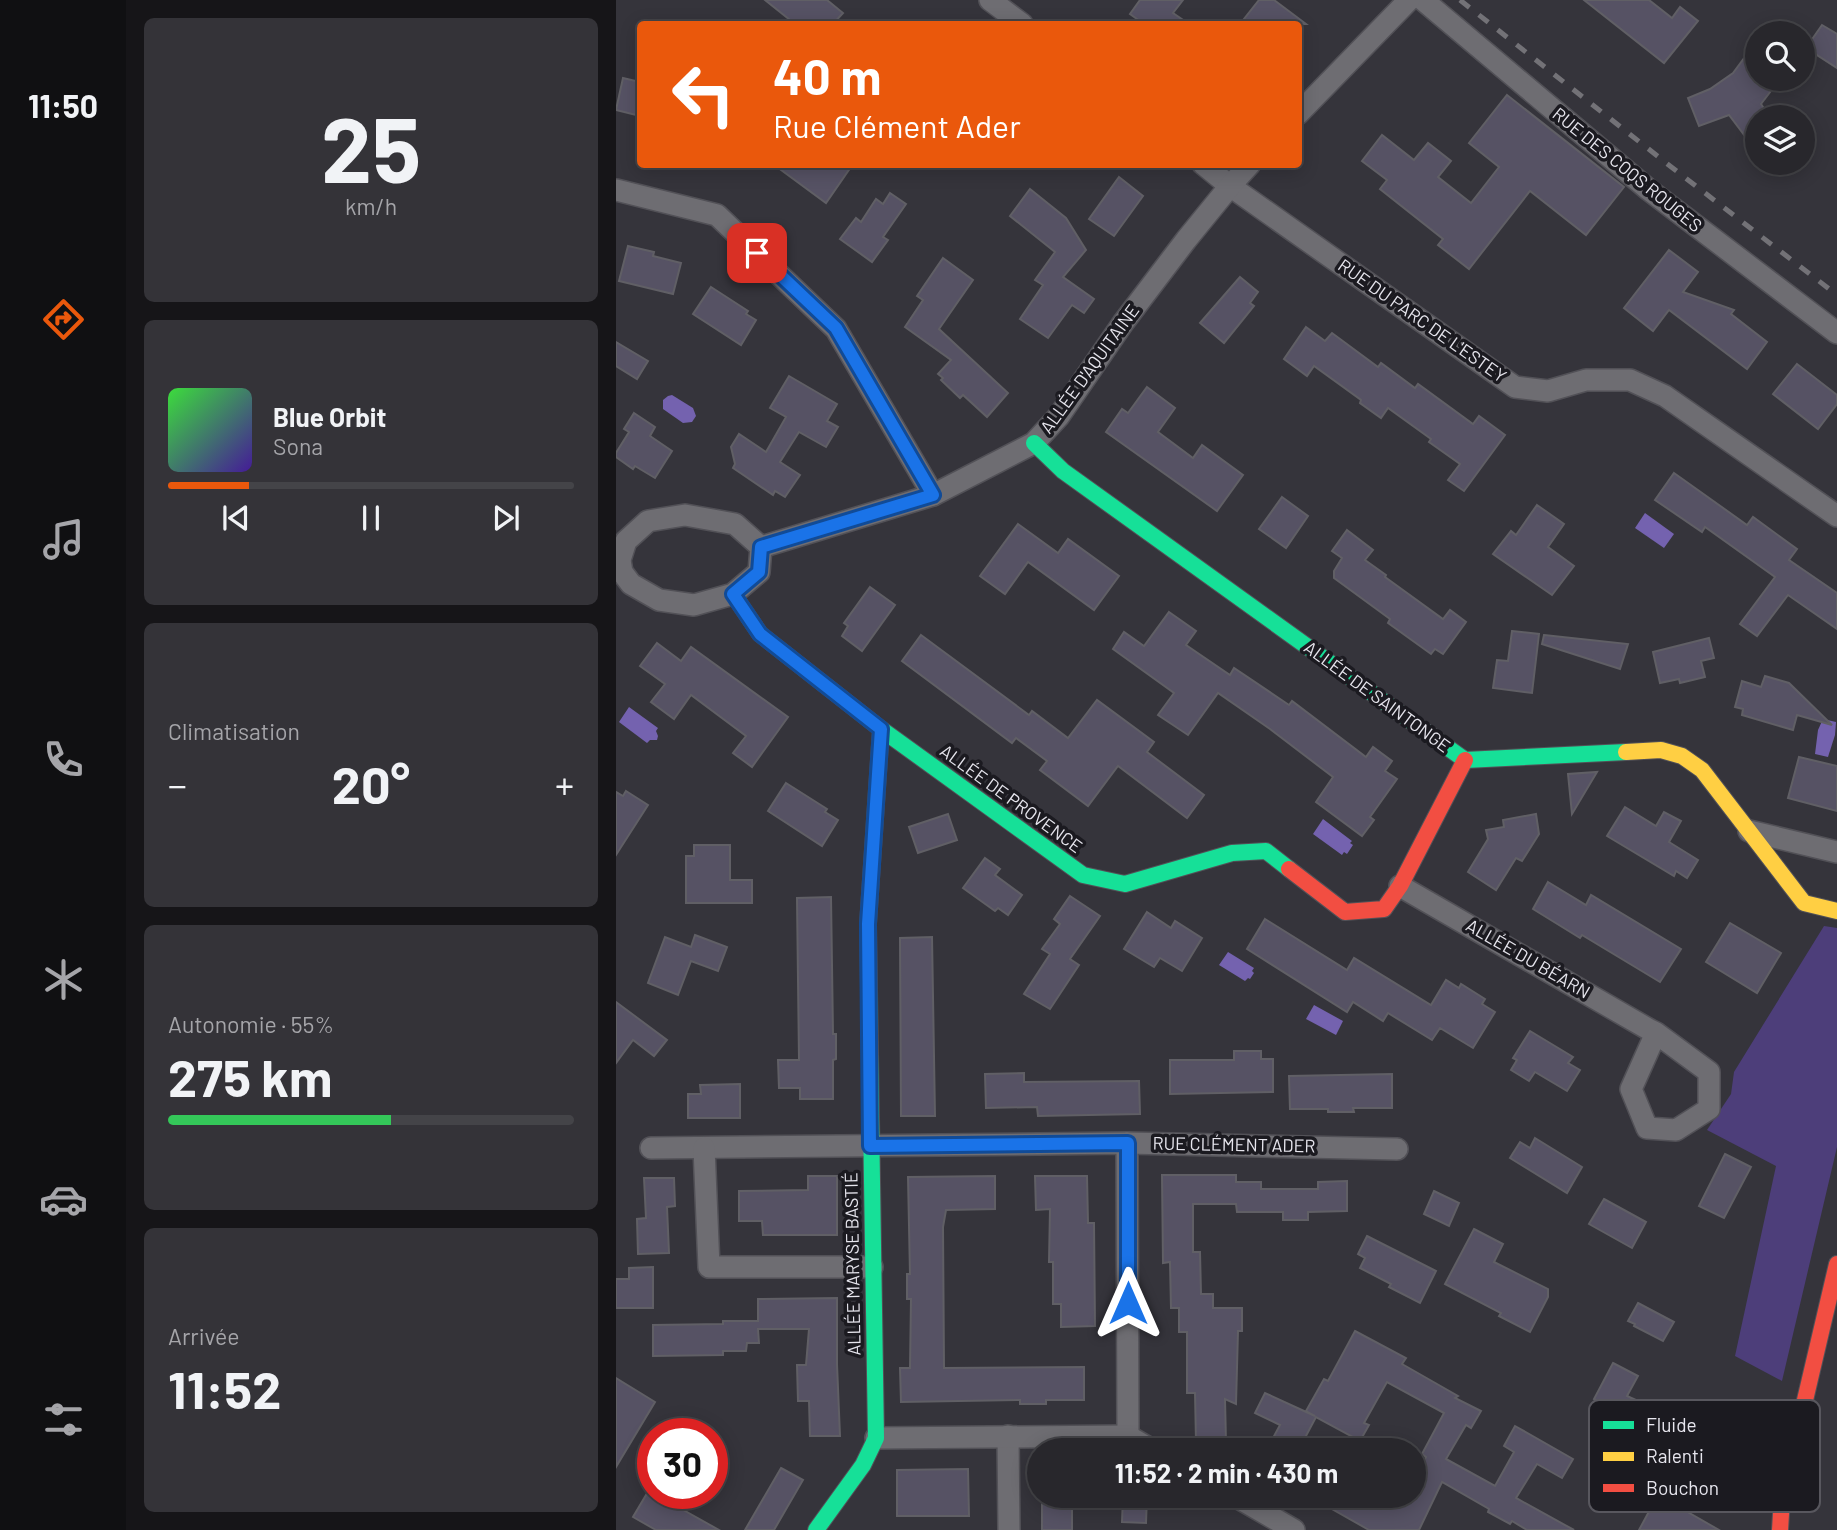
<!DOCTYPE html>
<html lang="fr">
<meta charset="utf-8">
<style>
:root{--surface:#28272c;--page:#343338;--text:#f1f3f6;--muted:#a5a5a9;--line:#444448;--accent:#ea580c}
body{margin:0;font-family:Barlow,sans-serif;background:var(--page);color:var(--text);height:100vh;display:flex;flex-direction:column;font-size:26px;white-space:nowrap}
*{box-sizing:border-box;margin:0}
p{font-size:23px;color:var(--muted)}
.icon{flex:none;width:38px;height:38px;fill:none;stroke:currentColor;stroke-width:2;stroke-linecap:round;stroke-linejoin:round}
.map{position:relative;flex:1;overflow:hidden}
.drawer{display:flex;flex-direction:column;gap:18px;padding:18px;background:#161518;width:490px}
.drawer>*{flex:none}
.banner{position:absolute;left:21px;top:21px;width:665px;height:147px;border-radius:7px;box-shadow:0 4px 18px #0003,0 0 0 2px var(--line);background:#ea580c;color:#fff;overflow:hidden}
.fabs{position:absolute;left:1129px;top:21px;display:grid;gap:14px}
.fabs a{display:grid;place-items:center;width:70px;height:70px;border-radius:50%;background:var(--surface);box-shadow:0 4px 18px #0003,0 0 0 2px var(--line);font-size:35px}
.speed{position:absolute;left:21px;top:1418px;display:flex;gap:14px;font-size:35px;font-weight:700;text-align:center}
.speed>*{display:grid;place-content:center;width:91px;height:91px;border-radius:50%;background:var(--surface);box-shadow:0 4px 18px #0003,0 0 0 2px var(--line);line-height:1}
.speed .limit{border:10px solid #d22;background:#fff;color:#111}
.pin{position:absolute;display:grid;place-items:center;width:60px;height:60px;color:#fff;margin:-30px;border-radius:14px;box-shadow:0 4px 10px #0006}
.me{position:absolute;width:77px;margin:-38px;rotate:0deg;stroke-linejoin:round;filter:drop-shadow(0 0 5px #0008)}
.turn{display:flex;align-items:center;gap:24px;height:147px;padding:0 21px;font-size:32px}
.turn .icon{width:91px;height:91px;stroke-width:2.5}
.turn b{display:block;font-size:49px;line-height:60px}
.big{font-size:52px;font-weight:700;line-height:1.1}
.drawer .widget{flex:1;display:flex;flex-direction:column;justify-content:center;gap:10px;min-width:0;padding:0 24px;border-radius:10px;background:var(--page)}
.drawer .dial{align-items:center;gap:0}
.dial b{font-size:91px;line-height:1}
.song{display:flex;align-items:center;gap:21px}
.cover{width:84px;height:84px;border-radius:10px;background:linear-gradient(135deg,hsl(120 70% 55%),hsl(260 70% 35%))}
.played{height:7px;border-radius:4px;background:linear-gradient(90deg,var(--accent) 20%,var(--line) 20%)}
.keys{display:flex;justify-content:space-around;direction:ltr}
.heat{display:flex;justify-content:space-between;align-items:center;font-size:38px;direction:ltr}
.charge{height:10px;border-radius:5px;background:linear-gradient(90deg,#34c759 55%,var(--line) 0)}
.trip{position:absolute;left:411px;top:1438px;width:399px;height:70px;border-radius:35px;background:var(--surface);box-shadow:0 4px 18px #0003,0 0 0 2px var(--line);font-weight:700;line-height:70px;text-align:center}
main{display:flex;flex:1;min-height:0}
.menu{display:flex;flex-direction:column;width:126px;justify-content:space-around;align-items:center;background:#101012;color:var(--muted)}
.menu .icon{width:49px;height:49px}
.menu .selected{color:var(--accent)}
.menu b{font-size:32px;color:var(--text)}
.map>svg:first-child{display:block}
</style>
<main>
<nav class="menu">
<b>11:50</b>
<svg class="icon selected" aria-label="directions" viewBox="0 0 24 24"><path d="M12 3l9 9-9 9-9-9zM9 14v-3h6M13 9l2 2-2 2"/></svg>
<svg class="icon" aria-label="music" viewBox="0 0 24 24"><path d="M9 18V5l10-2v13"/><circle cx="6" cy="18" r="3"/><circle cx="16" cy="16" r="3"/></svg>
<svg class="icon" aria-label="phone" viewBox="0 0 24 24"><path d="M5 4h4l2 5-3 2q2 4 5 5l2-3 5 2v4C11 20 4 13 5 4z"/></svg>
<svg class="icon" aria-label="climate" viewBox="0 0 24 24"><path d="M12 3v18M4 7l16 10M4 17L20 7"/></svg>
<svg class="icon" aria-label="car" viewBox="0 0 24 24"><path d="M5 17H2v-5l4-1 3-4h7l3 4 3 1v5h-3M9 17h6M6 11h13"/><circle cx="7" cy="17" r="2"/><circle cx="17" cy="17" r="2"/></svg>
<svg class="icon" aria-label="filters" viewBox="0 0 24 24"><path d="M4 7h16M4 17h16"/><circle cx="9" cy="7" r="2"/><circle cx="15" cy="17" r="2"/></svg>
</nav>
<section class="drawer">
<div class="widget dial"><b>25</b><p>km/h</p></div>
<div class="widget">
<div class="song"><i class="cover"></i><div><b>Blue Orbit</b><p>Sona</p></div></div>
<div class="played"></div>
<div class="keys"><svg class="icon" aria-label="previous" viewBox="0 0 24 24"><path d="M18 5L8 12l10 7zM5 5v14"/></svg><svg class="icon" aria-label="pause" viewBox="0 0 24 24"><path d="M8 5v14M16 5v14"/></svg><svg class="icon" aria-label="next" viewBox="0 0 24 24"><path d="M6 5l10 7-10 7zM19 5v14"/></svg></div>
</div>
<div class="widget"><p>Climatisation</p>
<div class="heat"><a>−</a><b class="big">20°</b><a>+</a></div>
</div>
<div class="widget"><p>Autonomie · 55%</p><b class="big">275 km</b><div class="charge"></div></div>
<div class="widget"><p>Arrivée</p><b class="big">11:52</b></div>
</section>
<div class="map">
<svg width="1221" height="1530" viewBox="0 0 1221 1530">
<rect width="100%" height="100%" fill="#35343b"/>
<polygon fill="#4d3e7a" points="1208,926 1221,928 1221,1147 1166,1381 1119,1356 1160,1166 1091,1130 1115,1094 1118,1072"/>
<g fill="#7462af">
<polygon points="56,395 77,408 80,416 76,422 67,423 47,409 47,400 52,396"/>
<polygon points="1029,513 1058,534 1048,548 1019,528"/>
<polygon points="13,707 42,728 40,731 42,736 41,740 34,740 31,743 3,722"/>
<polygon points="1207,719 1220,722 1219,735 1212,757 1199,754 1202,730"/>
<polygon points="707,819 736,841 734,843 737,845 731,854 728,852 726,855 697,834"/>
<polygon points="612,952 638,968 636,971 638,973 634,979 632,978 629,981 603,965"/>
<polygon points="698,1005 727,1021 720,1035 690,1019"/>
</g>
<g fill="#565264" stroke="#605f65" stroke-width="2">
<polygon points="149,0 211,0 227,13 217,24 179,24"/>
<polygon points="524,0 567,0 557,13 573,24 528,24 514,14"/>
<polygon points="643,0 658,0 690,24 624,24"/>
<polygon points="968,0 1033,0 1056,18 1064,7 1082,21 1048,63"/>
<polygon points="1206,25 1221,34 1221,68 1190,48"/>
<polygon points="1129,57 1141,66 1141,79 1164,79 1145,104 1154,117 1141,117 1141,152 1113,115 1083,126 1072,98 1094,89 1117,73"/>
<polygon points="7,78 24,82 24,116 0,110"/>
<polygon points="891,95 1008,187 970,235 914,191 853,269 822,245 827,239 764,189 771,180 746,161 766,135 798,160 812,143 835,161 822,177 855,203 883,167 853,143"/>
<polygon points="157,164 237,164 210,203"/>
<polygon points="503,177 527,196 498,236 473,219"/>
<polygon points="414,189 450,218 470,250 447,277 478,299 468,313 456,305 432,338 404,319 427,285 419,280 439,252 394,216"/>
<polygon points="274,193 290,204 267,237 272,240 256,262 224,239 240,218 245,222 260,199 267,204"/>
<polygon points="12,246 38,252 37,256 65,263 57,294 3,281"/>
<polygon points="1053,250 1082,272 1067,292 1118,310 1115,314 1151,342 1131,369 1053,310 1037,331 1008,308"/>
<polygon points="327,258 357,280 323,329 392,393 371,417 347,395 344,398 325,380 327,378 322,374 335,360 289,327 307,300 301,296"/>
<polygon points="624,277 642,292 634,303 638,306 608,343 584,323"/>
<polygon points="95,287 132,311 130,314 140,320 125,345 77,314"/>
<polygon points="690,327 709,341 716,333 762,367 765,363 799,388 802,384 857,424 863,416 889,435 848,491 832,480 844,464 813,442 815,439 772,408 765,418 744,403 745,400 698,366 691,376 668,359"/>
<polygon points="0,342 32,361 21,379 0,366"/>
<polygon points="1181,364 1221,395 1221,404 1202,429 1157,394"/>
<polygon points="173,376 221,404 211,421 222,427 210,447 183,432 164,462 184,475 169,497 159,491 157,495 117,468 119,464 115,447 123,434 150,452 170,417 154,408"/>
<polygon points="531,387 559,408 542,432 577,458 586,445 627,475 601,511 490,432 506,409 512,413"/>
<polygon points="18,413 39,427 34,436 56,451 39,478 19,466 17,469 0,457 0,453 13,432 8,429"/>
<polygon points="1058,473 1131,525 1137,517 1181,549 1173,560 1221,593 1221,629 1172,595 1141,636 1124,624 1159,577 1089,527 1086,532 1039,500"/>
<polygon points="666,497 692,516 670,548 643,529"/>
<polygon points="921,505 948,524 932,547 958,566 936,595 877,554 895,531 900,535"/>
<polygon points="402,524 442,553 452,539 503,576 478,610 412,562 389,594 364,576"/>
<polygon points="731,530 757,550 749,560 770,575 769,577 827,619 834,610 850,622 827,654 819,649 815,654 772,623 774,619 718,578 718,571 726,558 716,551"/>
<polygon points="254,587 279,605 246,651 226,636 232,626 228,623"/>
<polygon points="553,612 580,631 570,645 614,675 618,668 673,705 676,701 750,757 757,747 776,761 769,771 781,779 754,817 758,820 746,836 700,802 717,777 654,729 602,693 572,735 542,715 558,693 497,649 508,632 528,646"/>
<polygon points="896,631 923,634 916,693 877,688 881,660 892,661"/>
<polygon points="305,635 413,715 416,711 452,738 481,700 538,742 531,752 588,795 571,818 502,766 472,806 424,770 431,761 400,738 396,743 286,661"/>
<polygon points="928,635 1012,644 1004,669 926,644"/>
<polygon points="1093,638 1098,658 1085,661 1089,677 1064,683 1063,679 1044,683 1037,652"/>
<polygon points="41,643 65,661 75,647 172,717 136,767 117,753 130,736 75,695 58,719 35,702 49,684 24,666"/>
<polygon points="1149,676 1173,683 1216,725 1181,715 1177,730 1126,715 1127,709 1119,707 1126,681 1145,687"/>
<polygon points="1183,757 1221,766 1221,811 1172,798"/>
<polygon points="981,772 956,814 952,774"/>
<polygon points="170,783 211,809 209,812 222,820 206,846 152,811"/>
<polygon points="10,791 32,805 0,855 0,792 7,796"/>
<polygon points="1009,807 1040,826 1048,812 1065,821 1053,842 1082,860 1071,878 1060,871 1058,876 991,836"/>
<polygon points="332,814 341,840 302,853 293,827"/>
<polygon points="920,814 923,834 906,861 900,858 880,890 852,872 872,839 870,830 888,827 887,820"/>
<polygon points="78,845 114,845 114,880 136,880 136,903 70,903 70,856 78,856"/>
<polygon points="369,858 384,869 379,875 406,895 392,915 382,908 379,911 347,888"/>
<polygon points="932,882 970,905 975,895 1065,949 1044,982 966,935 964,938 917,909"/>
<polygon points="454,896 484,916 454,959 463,965 434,1009 408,994 434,954 426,949 444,924 438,919"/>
<polygon points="215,897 217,1034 220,1034 220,1059 217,1060 217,1099 184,1099 184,1088 163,1088 162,1060 183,1060 181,898"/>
<polygon points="531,912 555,928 559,921 586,938 566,971 544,958 538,967 508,949"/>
<polygon points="649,919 731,970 738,958 815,1005 830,980 843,988 845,984 869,999 866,1004 879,1012 857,1048 824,1028 816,1040 772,1013 767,1021 737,1002 731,1012 631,949"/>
<polygon points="1114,923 1165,953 1141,993 1090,962"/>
<polygon points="79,935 111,947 102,971 75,961 62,995 32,983 49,937 75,947"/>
<polygon points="316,937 319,1116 285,1116 284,938"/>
<polygon points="0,1002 51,1040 38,1056 17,1040 0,1063"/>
<polygon points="914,1031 957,1057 952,1063 964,1070 951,1091 919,1072 913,1081 895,1070 901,1060 897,1058"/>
<polygon points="618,1051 645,1051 645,1059 657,1059 657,1092 554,1094 554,1060 618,1060"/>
<polygon points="408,1073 408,1082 523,1081 524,1114 422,1116 421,1107 370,1108 369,1074"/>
<polygon points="776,1074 776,1108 737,1108 738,1112 712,1112 712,1109 674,1109 673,1076"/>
<polygon points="124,1084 124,1118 72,1118 72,1094 85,1094 84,1085"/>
<polygon points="919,1138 966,1167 951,1193 894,1158 904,1142 914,1148"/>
<polygon points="1109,1154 1135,1167 1108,1218 1083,1206"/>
<polygon points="546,1175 620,1175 620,1182 645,1182 645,1189 702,1189 702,1182 731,1181 731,1211 692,1212 692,1220 667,1220 667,1212 621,1212 620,1204 577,1204 577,1252 584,1252 585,1294 597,1294 597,1308 626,1308 626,1331 622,1331 620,1404 609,1399 610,1442 580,1442 579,1393 571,1393 571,1332 563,1332 563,1308 555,1308 554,1262 547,1263"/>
<polygon points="192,1176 221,1176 221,1235 147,1235 146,1221 123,1221 123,1191 192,1190"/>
<polygon points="379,1176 379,1209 330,1210 327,1227 328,1368 468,1367 468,1400 430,1400 430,1404 404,1404 404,1400 285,1402 284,1368 294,1368 295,1299 291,1299 291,1274 294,1274 292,1177"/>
<polygon points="419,1176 471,1176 472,1223 478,1223 479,1326 445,1327 445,1304 437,1304 437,1262 433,1262 434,1209 420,1210"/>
<polygon points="28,1178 58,1178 59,1206 51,1207 53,1253 22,1254 21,1219 30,1218"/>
<polygon points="818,1191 843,1203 833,1226 808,1214"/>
<polygon points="988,1199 1030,1222 1016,1248 973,1224"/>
<polygon points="858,1229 887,1244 878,1262 932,1289 932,1297 914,1332 883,1316 885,1313 829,1284"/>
<polygon points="751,1236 820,1271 804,1303 773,1287 775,1284 744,1268 749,1258 742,1254"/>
<polygon points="37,1267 37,1308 0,1308 0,1279 13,1279 13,1268"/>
<polygon points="221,1298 221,1364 224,1436 194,1436 193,1401 182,1401 181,1365 190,1365 193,1329 142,1329 143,1343 131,1343 130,1351 107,1351 107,1355 37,1356 37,1325 107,1324 107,1321 142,1321 142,1299"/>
<polygon points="1022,1303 1058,1322 1047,1341 1018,1326 1019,1324 1012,1321"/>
<polygon points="739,1331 790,1358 786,1364 842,1396 839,1398 865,1411 855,1428 850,1425 830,1459 879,1486 898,1452 888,1446 899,1426 957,1459 946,1478 921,1464 900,1498 958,1530 911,1530 896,1521 894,1524 872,1512 873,1509 826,1482 803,1530 753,1530 693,1496 798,1496 798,1479 810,1457 806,1454 828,1413 771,1382 748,1423 753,1425 744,1441 700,1417 682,1451 650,1451 664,1425 639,1413 649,1393 699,1416 690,1411 708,1379 712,1381"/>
<polygon points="997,1363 1022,1376 1011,1396 1020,1400 1011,1417 978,1399"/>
<polygon points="0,1378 39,1402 0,1467"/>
<polygon points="165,1468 187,1480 158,1530 129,1530"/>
<polygon points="352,1469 353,1516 281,1516 281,1470"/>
<polygon points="33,1490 37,1493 103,1530 40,1530 17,1517"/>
<polygon points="1042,1495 1103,1530 1023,1530"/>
<rect x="426" y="1496" width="30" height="34"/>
<polygon points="507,1496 531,1496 530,1523 506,1522"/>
</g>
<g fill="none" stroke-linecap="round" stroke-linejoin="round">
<g stroke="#525157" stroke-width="24">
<g id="street">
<polyline points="374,0 406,24"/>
<polyline points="807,0 1033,190 1221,333"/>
<polyline points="682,114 793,0"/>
<polyline points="587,164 614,186 899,387 932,391 970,380 1014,380 1049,396 1221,516"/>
<polyline points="0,190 101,215 220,329 317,495"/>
<polygon points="69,515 119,524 145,547 143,572 117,594 78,605 43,600 15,584 6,572 4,560 10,541 32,521"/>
<polyline points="145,547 317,495 418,443 443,416 507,323 570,240 614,186 634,164"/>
<polyline points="1133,831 1221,852"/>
<polyline points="784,886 1034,1030 1040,1033 1093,1072 1093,1109 1060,1130 1031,1128 1015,1089 1040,1033"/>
<polyline points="511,1143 512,1436"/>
<polyline points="35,1148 511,1143 781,1149"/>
<polyline points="88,1148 93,1267 256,1267"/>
<polyline points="392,1436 393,1530"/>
<polyline points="260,1438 512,1436 538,1451"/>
<polyline points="619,1496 678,1530"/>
</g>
</g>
<g stroke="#525157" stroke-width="18">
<g id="fast">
<polyline points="418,443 447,471 849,760 1010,752"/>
<polyline points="117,594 144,634 265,729 467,875 509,884 616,853 650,851 673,869"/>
<polyline points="200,1530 247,1465 260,1438 252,924 265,729"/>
</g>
</g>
<g stroke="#525157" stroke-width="18">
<polyline id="slow" points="1010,752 1045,750 1066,756 1086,770 1188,903 1221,911"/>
</g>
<g stroke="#525157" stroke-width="18">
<g id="jam">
<polyline points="673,869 729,912 768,909 784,886 849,760"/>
<polyline points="1164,1530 1166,1498 1221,1264"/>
</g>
</g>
<use href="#street" stroke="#6e6d72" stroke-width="21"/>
<use href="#fast" stroke="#16e098" stroke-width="16"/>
<use href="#slow" stroke="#ffcf43" stroke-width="16"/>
<use href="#jam" stroke="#f24e42" stroke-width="16"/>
<polyline stroke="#737277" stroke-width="5" stroke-dasharray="12 12" stroke-linecap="butt" points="844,0 1054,166 1221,295"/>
</g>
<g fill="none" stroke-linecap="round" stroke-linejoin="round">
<g stroke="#114b97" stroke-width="18">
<polyline id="route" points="141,253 220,328 317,495 145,547 143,572 117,594 144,634 265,729 252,924 254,1146 512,1143 512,1303"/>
</g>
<use href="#route" stroke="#1a73e8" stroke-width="12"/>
</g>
<g text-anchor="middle" stroke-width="7" stroke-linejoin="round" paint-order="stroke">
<g font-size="18" fill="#e7e6ee" stroke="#1b1a20">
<text transform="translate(1011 170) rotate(39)" y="6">RUE DES COQS ROUGES</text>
<text transform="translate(806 321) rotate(35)" y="6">RUE DU PARC DE L'ESTEY</text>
<text transform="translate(474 369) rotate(-54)" y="6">ALLÉE D'AQUITAINE</text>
<text transform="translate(761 697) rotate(36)" y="6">ALLÉE DE SAINTONGE</text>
<text transform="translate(395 799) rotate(36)" y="6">ALLÉE DE PROVENCE</text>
<text transform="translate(912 959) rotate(30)" y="6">ALLÉE DU BÉARN</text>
<text transform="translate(618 1145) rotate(1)" y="6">RUE CLÉMENT ADER</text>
<text transform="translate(237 1264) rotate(-91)" y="6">ALLÉE MARYSE BASTIÉ</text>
</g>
</g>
<rect x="973" y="1400" width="231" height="112" rx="10" fill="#1b1a20" stroke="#58575e" stroke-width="2"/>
<rect x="987" y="1421" width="31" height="8" fill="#16e098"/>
<rect x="987" y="1452" width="31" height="9" fill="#ffcf43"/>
<rect x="987" y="1484" width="31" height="8" fill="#f24e42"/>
<g font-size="19" fill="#e7e6ee">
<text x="1030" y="1432">Fluide</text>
<text x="1030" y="1463">Ralenti</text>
<text x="1030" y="1495">Bouchon</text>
</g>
</svg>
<div class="fabs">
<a><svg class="icon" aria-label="search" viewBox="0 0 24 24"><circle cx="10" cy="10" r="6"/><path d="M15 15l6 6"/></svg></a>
<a><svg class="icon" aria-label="layers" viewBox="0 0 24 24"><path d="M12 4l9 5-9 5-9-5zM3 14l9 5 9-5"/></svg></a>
</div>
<div class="speed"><div class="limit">30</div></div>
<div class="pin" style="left:141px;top:253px;background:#d93025"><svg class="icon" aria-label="arrive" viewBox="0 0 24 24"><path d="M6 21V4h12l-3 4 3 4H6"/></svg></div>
<svg class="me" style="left:512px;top:1303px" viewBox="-20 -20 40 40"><path d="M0-17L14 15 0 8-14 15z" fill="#1a73e8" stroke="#fff" stroke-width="4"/></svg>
<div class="trip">11:52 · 2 min · 430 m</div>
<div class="banner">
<div class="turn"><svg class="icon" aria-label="left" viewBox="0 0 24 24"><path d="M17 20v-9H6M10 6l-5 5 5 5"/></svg><div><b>40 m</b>Rue Clément Ader</div></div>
</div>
</div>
</main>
